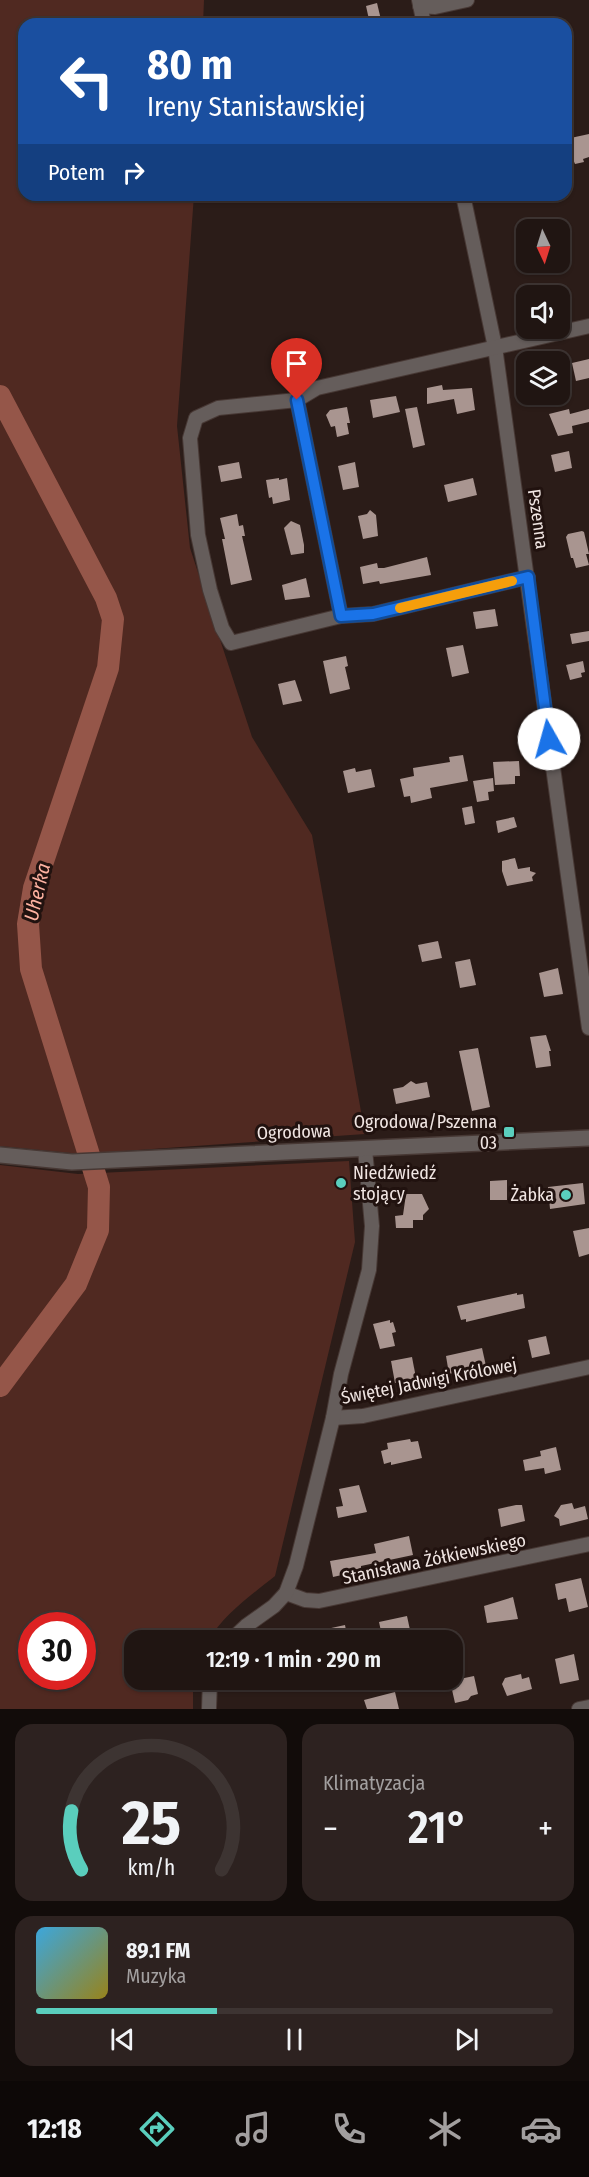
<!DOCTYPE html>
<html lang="pl">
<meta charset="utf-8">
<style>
:root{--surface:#201512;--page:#2d2220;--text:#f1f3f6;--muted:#a29f9f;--line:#3d3432;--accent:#5acebd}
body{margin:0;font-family:"Fira Sans Condensed",sans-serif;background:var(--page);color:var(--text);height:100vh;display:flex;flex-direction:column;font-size:22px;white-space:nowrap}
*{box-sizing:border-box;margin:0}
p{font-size:20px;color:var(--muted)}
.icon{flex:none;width:33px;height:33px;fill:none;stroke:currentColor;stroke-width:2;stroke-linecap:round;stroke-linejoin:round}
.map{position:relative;height:1709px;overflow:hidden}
.drawer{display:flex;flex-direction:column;gap:15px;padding:15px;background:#120c0a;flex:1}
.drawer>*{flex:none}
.guide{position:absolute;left:18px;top:18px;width:554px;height:183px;border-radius:18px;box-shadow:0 2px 4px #0004,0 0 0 2px var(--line);background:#1a4fa0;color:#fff;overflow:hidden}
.needle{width:39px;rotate:176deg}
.controls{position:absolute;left:516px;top:219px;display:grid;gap:12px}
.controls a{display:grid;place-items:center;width:54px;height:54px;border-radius:12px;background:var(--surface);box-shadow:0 2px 4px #0004,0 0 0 2px var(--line);font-size:30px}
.speed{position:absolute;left:18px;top:1612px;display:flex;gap:12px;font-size:30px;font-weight:700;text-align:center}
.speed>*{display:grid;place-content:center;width:78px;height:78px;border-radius:50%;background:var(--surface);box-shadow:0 2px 4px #0004,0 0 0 2px var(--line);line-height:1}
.speed .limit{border:9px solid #d22;background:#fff;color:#111}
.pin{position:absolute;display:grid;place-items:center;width:51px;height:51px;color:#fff;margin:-62px -26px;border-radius:50% 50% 50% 0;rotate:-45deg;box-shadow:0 0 6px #0007}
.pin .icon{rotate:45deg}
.me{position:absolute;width:66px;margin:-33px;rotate:353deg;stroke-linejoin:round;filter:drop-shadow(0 0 4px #0008)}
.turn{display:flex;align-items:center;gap:21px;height:126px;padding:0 30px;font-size:27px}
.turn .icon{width:78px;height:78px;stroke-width:2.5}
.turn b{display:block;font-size:42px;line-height:51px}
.then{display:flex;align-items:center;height:57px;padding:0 30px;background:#0003;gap:12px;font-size:22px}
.big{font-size:45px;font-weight:600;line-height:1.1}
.drawer .widget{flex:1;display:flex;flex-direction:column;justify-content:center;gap:9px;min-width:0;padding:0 21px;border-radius:18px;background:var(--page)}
.drawer .dial{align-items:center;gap:0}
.dial svg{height:156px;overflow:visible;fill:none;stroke:var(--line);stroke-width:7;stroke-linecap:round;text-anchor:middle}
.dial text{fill:var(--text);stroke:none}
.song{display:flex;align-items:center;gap:18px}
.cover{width:72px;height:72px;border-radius:9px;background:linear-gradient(135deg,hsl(200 70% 55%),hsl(50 70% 35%))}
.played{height:6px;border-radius:3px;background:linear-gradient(90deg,var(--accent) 35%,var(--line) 35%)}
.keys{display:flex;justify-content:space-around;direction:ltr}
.heat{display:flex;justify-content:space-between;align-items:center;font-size:33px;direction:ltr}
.drawer .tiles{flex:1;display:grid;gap:15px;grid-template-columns:1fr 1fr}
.widget:last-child{grid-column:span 2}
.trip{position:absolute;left:124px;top:1630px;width:339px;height:60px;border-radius:18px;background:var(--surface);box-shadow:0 2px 4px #0004,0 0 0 2px var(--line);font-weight:600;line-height:60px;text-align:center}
.tabs{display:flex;height:96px;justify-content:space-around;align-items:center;background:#0d0807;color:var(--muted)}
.tabs .icon{width:42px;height:42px}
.tabs .active{color:var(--accent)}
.tabs b{font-size:27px;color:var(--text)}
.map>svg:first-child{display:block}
</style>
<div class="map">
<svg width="589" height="1709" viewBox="0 0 589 1709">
<rect width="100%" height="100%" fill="#2b1c18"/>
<g fill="#502921" fill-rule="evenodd">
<polygon points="0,0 204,0 203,24 24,24 24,195 194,195 177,426 190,548 252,737 312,835 365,1134 81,1154 0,1146"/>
<path d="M349,1161L355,1242L275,1576C253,1594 222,1615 209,1641H135V1680H193V1709H0V1165L78,1174ZM32,1626H82V1677H32Z"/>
</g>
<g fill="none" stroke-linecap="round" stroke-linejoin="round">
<polyline stroke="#955649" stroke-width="22" points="0,396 106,598 113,619 108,668 34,888 28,924 31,969 99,1187 98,1230 76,1284 0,1386"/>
</g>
<g fill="#a99590">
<polygon points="377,3 382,24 370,24 366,6"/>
<polygon points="589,134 589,157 583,159 584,162 575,164 569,150 567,151 566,139"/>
<polygon points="589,359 589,378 576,381 572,363"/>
<polygon points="442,385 443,390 472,388 475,410 457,414 454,399 427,404 427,388"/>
<polygon points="396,396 400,412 373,418 370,400"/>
<polygon points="347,407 350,423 347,423 349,434 337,437 335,426 331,427 326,415 330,410"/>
<polygon points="417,407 425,445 413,448 405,409"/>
<polygon points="569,409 570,414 589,409 589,422 572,426 573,433 558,436 549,414"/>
<polygon points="569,451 572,468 555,472 551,455"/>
<polygon points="239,462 242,478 221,482 218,466"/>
<polygon points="355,462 359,487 343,490 338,466"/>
<polygon points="279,478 279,480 287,478 290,500 273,504 272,497 269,498 266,480"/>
<polygon points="473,478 477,495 448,502 444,485"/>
<polygon points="370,510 376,515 378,536 363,539 358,516 367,514"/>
<polygon points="237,514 239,526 243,525 245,536 242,536 252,580 231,585 222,539 225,539 220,518"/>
<polygon points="291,521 300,525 304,545 304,553 291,555 284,528"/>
<polygon points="582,531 584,532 589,554 586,554 589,565 576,568 573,558 571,558 566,537 568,534"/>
<polygon points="427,557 431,575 380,584 379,581 363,584 360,567 377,563 378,568 384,568"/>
<polygon points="306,578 310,597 285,600 282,585"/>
<polygon points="495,609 498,626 476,629 473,612"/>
<polygon points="589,631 589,641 572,644 570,634"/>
<polygon points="463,645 469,673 452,677 446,648"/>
<polygon points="346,656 348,666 345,667 350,689 330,694 323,661"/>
<polygon points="583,661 585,672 581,673 582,677 570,680 566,665"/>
<polygon points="295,680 302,701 283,705 278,684"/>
<polygon points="463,755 468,781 430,788 432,798 411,803 410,796 404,797 400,779 414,776 413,768 450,762 449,757"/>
<polygon points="519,761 520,776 515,776 515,784 495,785 493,762"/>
<polygon points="355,768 356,772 371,769 375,787 348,793 343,771"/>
<polygon points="493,778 494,791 488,792 489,800 477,802 473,781"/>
<polygon points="472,806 475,823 465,825 462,808"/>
<polygon points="514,817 517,827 498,833 496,821"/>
<polygon points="515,858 518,869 530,867 530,871 536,873 532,877 533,881 507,886 502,871 502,861"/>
<polygon points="438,941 442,958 422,962 418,945"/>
<polygon points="470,959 476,985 460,988 455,962"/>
<polygon points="558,968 563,994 544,997 539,973"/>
<polygon points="546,1035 551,1051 549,1051 551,1066 536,1068 530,1037"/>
<polygon points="478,1048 490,1107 472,1111 459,1051"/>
<polygon points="411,1081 416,1084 427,1082 430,1097 396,1104 393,1089 403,1087"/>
<polygon points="507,1180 507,1200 490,1200 490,1181"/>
<polygon points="583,1183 585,1204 550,1209 548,1187"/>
<polygon points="406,1194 422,1194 429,1209 423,1215 423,1220 413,1220 413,1228 396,1228 395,1216 403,1215"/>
<polygon points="589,1228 589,1254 579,1257 573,1231"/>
<polygon points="517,1293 517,1295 523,1294 525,1308 466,1322 466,1319 461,1320 457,1306"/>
<polygon points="390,1320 390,1323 393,1322 396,1332 392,1333 395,1346 380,1349 373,1324"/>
<polygon points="546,1336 550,1354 532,1358 528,1340"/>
<polygon points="482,1348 486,1366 449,1374 446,1356"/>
<polygon points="412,1357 416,1378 395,1383 391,1361"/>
<polygon points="410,1439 411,1442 418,1441 422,1458 391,1465 391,1462 384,1464 381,1451 388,1449 387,1443"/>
<polygon points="556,1447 561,1470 545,1474 544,1468 525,1471 523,1460 541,1456 540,1451"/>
<polygon points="359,1485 367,1512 338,1518 336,1507 343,1506 339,1489"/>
<polygon points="572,1503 574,1509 585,1506 588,1519 560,1526 559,1519 554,1516 561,1505"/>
<polygon points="516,1505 522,1505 525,1521 501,1527 498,1509"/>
<polygon points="409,1536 413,1555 361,1566 361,1569 355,1572 333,1577 330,1561 376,1553 374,1544"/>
<polygon points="581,1578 588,1607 569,1612 566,1598 558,1600 555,1584"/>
<polygon points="513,1597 518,1619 487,1623 484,1606"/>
<polygon points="407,1616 410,1630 382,1636 379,1622"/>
<polygon points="345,1625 348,1641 324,1641 322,1630"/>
<polygon points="574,1654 579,1680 560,1684 555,1659"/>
<polygon points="521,1674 522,1679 529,1677 532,1689 507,1696 502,1684 505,1678"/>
<polygon points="474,1676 478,1694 471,1696 468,1700 455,1703 450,1681"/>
<polygon points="395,1692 399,1709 367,1709 364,1700"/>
</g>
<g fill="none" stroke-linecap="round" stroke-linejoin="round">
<g stroke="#473834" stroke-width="16">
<g id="minor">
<polyline points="419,0 424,24"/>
<polyline points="420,6 435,7 467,0"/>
<polyline points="463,195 495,347 589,1028"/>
<polyline points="297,400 341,616"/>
<polyline points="528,577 373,614 341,616 231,643 222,628 210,590 198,535 190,438 196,418 218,408 297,400 317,388 589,326"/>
<polyline points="333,1418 363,1416 589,1367"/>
<polyline points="286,1593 305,1600 319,1601 589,1544"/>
<polyline points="230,1641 246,1626 274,1606 286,1593 296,1566 333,1418 341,1374 369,1270 372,1226 365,1149"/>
<polyline points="209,1709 210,1680"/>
<polyline points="579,1709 589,1707"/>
</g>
</g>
<g stroke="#473834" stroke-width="18">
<polyline id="tertiary" points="0,1155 72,1162 589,1138"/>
</g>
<use href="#minor" stroke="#655d5b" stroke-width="14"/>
<use href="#tertiary" stroke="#655d5b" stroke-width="15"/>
</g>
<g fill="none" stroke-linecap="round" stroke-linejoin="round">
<g stroke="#114b97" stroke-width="15">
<polyline id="route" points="297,400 341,616 373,614 528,577 549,739"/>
</g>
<use href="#route" stroke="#1a73e8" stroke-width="10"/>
<polyline stroke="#f59e0b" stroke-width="10" points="400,608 512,581"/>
</g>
<g fill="#5acebd" stroke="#21120f" stroke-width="2">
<rect x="503" y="1126" width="12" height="12" rx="3"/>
<circle cx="341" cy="1183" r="6"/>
<circle cx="566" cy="1195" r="6"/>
</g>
<g text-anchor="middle" stroke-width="6" stroke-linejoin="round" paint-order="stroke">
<g font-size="18" fill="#f0e5e2" stroke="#21120f">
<text transform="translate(538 519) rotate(82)" y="6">Pszenna</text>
<text transform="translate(294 1132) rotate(-2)" y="6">Ogrodowa</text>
<text transform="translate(429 1381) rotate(-11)" y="6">Świętej Jadwigi Królowej</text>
<text transform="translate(434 1559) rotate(-12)" y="6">Stanisława Żółkiewskiego</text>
</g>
<g font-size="18" fill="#f0e5e2" stroke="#21120f" text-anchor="end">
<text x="497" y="1128">Ogrodowa/Pszenna<tspan x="497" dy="21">03</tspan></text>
<text x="353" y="1179" text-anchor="start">Niedźwiedź<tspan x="353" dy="21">stojący</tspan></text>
<text x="554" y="1201">Żabka</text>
</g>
<g font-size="20" font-style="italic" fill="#feb2a1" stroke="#21120f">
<text transform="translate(37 892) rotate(-77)" y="7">Uherka</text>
</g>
</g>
</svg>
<div class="controls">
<a><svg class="needle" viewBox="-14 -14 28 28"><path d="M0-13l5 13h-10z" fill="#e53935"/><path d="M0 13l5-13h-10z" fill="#a29f9f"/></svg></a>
<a><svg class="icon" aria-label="sound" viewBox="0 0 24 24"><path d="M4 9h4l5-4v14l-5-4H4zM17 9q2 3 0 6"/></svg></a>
<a><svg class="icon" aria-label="layers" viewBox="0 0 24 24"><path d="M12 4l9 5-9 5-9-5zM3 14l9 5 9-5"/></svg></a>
</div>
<div class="speed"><div class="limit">30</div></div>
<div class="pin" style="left:297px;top:400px;background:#d93025"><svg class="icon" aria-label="arrive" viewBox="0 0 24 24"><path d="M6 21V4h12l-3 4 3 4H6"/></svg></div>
<svg class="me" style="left:549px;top:739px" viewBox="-20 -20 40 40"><circle r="19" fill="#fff"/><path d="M0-13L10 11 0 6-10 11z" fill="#1a73e8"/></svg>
<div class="trip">12:19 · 1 min · 290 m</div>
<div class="guide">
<div class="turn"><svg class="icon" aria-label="left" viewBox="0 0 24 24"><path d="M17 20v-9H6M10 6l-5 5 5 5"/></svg><div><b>80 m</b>Ireny Stanisławskiej</div></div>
<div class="then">Potem<svg class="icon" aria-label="right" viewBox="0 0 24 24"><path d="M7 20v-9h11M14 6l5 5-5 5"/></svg></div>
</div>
</div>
<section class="drawer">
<div class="tiles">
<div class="widget dial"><svg viewBox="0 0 100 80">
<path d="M14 69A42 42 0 1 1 86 69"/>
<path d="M14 69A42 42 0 0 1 9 39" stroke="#5acebd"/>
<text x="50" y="56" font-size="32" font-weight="700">25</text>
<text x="50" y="72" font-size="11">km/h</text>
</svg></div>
<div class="widget"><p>Klimatyzacja</p>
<div class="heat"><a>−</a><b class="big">21°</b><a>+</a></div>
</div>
<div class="widget">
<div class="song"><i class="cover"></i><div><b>89.1 FM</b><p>Muzyka</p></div></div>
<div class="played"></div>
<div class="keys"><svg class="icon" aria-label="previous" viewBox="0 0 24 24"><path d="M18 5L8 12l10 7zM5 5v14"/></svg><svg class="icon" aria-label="pause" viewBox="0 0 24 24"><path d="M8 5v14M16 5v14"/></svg><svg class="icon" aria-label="next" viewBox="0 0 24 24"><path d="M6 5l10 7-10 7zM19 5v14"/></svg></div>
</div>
</div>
</section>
<nav class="tabs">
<b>12:18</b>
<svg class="icon active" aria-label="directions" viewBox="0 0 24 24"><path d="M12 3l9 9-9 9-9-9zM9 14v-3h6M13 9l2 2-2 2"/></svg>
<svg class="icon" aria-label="music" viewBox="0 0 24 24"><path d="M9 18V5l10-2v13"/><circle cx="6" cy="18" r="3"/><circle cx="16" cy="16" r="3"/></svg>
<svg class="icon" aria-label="phone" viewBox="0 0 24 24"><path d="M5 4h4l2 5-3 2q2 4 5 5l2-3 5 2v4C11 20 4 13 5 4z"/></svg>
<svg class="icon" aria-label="climate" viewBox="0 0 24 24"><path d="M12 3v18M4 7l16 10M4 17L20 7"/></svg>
<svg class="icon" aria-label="car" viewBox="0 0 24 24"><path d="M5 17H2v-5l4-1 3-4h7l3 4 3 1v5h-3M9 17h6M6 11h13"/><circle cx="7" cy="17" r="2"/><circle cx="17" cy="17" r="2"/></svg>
</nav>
